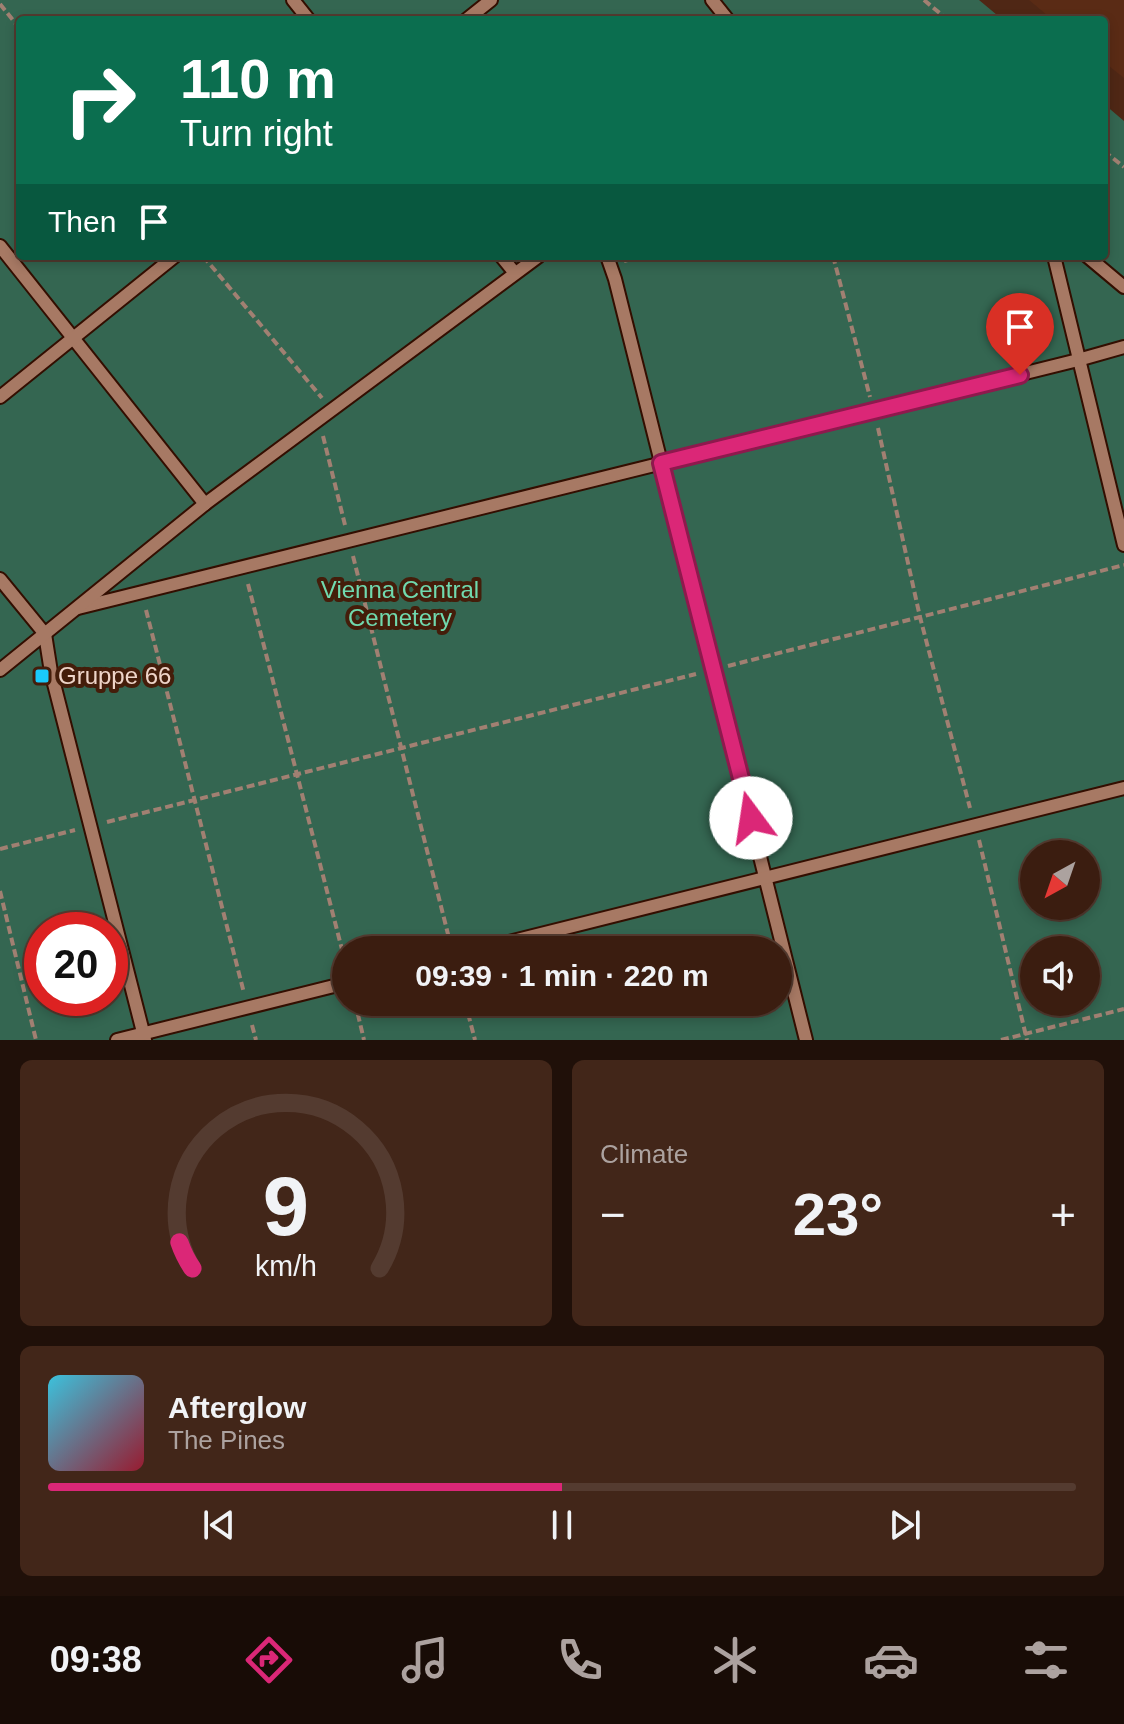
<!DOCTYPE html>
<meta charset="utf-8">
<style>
:root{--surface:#3b1d10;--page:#422619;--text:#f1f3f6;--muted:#aca29f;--line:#543b30;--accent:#db2777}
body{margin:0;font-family:Helvetica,sans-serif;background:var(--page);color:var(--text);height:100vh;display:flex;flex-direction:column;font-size:30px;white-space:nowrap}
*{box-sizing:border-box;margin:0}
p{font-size:26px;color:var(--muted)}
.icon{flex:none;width:44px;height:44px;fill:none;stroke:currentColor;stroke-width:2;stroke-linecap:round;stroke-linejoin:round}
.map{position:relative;height:1040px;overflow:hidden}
.side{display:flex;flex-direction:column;gap:20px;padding:20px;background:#201009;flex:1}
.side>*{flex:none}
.guide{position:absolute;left:16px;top:16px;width:1092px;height:244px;border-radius:8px;box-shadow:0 4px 12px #0003,0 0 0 2px var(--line);background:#0b6e4f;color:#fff;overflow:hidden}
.needle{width:52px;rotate:220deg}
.buttons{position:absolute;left:1020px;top:840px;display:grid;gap:16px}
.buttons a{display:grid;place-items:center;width:80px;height:80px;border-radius:50%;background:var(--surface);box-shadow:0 4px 12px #0003,0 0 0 2px var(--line);font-size:40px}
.speed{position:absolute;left:24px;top:912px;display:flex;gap:16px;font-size:40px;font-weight:700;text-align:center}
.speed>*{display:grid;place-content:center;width:104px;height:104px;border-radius:50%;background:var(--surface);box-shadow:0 4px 12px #0003,0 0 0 2px var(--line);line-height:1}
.speed .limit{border:12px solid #d22;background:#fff;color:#111}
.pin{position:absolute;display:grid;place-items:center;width:68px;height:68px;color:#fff;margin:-82px -34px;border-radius:50% 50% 50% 0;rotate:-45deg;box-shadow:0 0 8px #0007}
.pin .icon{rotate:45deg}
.me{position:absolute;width:88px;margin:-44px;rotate:346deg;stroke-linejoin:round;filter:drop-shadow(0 0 6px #0008)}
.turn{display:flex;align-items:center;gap:28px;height:168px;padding:0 32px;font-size:36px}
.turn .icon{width:104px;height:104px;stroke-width:2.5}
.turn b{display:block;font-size:56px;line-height:68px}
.then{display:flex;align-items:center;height:76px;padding:0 32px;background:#0003;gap:16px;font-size:30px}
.big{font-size:60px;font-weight:700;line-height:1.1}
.side .widget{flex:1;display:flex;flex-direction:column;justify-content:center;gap:12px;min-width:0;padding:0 28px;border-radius:12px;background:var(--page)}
.side .dial{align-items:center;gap:0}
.dial svg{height:208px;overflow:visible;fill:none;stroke:var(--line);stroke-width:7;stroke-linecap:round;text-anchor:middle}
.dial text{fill:var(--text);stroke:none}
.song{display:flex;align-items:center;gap:24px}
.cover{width:96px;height:96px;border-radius:12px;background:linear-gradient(135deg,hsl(190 70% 55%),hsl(350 70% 35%))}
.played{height:8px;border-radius:4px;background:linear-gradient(90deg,var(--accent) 50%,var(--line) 50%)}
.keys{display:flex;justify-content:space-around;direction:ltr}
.heat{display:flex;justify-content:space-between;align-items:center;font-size:44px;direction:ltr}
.side .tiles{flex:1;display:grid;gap:20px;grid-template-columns:1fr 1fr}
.widget:last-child{grid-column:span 2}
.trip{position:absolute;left:332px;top:936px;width:460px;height:80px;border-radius:40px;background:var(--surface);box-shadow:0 4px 12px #0003,0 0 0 2px var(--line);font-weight:700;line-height:80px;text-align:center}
.dock{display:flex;height:128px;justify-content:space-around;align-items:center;background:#180c06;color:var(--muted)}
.dock .icon{width:56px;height:56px}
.dock .selected{color:var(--accent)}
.dock b{font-size:36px;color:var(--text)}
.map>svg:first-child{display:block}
</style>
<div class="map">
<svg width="1124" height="1040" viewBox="0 0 1124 1040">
<rect width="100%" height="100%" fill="#4f2715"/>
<polygon fill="#5a2b15" points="1029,0 1124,0 1124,78 1104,62 1104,20 1053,20"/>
<path fill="#346651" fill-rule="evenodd" d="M0,0H979L1003,20H20V256H1104V104L1124,121V1040H0ZM1034,854H1086V906H1034ZM42,930H110V998H42ZM346,950H778V1002H346ZM1034,950H1086V1002H1034Z"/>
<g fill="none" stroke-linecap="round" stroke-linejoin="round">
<g stroke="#330e00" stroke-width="16">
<g id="service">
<polyline points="293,0 309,20"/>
<polyline points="712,0 728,20"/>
<polyline points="466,20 491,0"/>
<polyline points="0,246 205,504"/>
<polyline points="501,256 514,272"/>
<polyline points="607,256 615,279 806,1040"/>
<polyline points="1054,256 1124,545"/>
<polyline points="1087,256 1124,287"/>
<polyline points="0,397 175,256"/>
<polyline points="0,579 45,634 51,672 145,1040"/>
<polyline points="78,608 1078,360 1124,347"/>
<polyline points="0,670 205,504 539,256"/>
<polyline points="477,950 1124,788"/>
<polyline points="117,1040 346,983"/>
</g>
</g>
<g stroke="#a18072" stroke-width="4" stroke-dasharray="8 4" stroke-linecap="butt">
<polyline points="924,0 948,20"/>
<polyline points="0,4 20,29"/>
<polyline points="1104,151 1124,167"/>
<polyline points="203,256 322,398"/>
<polyline points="833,256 870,397"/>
<polyline points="624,261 641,256"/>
<polyline points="878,428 920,617 970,808"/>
<polyline points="323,436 345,525"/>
<polyline points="353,556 452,950"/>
<polyline points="248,584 346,965"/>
<polyline points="146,610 244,993"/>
<polyline points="728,666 1124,565"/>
<polyline points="107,822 696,674"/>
<polyline points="979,840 1027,1040"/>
<polyline points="0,849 75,830"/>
<polyline points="0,891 36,1040"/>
<polyline points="355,1002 364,1040"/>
<polyline points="465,1002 475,1040"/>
<polyline points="252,1025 256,1040"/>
<polyline points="1001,1040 1124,1009"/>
</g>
<use href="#service" stroke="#a77964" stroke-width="12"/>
</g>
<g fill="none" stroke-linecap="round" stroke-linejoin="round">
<g stroke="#8e194d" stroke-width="20">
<polyline id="route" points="751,818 661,463 1020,375"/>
</g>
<use href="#route" stroke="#db2777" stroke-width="14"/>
</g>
<rect fill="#1acafc" stroke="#441d0a" stroke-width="3" x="34" y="668" width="16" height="16" rx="4"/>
<g text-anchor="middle" stroke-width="8" stroke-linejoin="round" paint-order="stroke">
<g font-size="24" fill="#70d9ae" stroke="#441d0a">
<text x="400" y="598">Vienna Central<tspan x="400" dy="28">Cemetery</tspan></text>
</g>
<g font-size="24" fill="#eed4c8" stroke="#441d0a" text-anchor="start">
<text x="58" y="684">Gruppe 66</text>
</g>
</g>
</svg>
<div class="buttons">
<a><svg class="needle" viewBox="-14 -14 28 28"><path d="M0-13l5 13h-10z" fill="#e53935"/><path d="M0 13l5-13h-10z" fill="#aca29f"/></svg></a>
<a><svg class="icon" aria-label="sound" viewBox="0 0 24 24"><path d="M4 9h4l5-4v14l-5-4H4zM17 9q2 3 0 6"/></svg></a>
</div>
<div class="speed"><div class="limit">20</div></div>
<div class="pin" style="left:1020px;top:375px;background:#d93025"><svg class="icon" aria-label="arrive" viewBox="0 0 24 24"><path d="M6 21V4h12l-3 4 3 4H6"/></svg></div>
<svg class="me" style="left:751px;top:818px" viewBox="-20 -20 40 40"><circle r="19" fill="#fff"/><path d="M0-13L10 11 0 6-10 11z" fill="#db2777"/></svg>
<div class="trip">09:39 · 1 min · 220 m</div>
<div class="guide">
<div class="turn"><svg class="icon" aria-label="right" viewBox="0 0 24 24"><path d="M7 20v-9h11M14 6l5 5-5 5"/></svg><div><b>110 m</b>Turn right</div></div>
<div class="then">Then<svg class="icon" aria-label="arrive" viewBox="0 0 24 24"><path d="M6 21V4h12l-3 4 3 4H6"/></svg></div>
</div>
</div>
<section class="side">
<div class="tiles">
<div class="widget dial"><svg viewBox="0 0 100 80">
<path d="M14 69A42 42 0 1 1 86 69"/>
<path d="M14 69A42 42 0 0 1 9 59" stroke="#db2777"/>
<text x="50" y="56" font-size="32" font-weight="700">9</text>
<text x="50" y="72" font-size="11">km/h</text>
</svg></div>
<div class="widget"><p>Climate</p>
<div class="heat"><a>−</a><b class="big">23°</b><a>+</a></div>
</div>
<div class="widget">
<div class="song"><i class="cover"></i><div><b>Afterglow</b><p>The Pines</p></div></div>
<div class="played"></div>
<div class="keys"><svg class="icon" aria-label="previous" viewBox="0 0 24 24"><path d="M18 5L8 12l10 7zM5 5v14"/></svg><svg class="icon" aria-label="pause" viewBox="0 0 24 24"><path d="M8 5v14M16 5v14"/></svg><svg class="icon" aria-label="next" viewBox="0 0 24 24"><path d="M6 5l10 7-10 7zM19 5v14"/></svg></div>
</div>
</div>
</section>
<nav class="dock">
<b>09:38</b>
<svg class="icon selected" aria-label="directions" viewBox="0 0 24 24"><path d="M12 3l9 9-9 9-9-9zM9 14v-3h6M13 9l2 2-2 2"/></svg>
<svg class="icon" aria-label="music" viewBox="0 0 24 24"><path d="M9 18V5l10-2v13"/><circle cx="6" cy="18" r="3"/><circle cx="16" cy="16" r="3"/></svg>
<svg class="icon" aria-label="phone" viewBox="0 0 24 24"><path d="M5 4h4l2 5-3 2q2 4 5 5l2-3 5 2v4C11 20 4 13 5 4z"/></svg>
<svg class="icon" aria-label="climate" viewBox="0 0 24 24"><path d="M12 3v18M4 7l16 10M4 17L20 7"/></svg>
<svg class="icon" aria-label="car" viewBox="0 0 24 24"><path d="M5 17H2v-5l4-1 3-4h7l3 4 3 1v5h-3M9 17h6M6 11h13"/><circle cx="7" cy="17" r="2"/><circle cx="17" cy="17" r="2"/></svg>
<svg class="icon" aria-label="filters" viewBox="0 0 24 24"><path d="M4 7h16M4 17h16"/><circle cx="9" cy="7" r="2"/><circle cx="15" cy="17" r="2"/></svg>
</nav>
